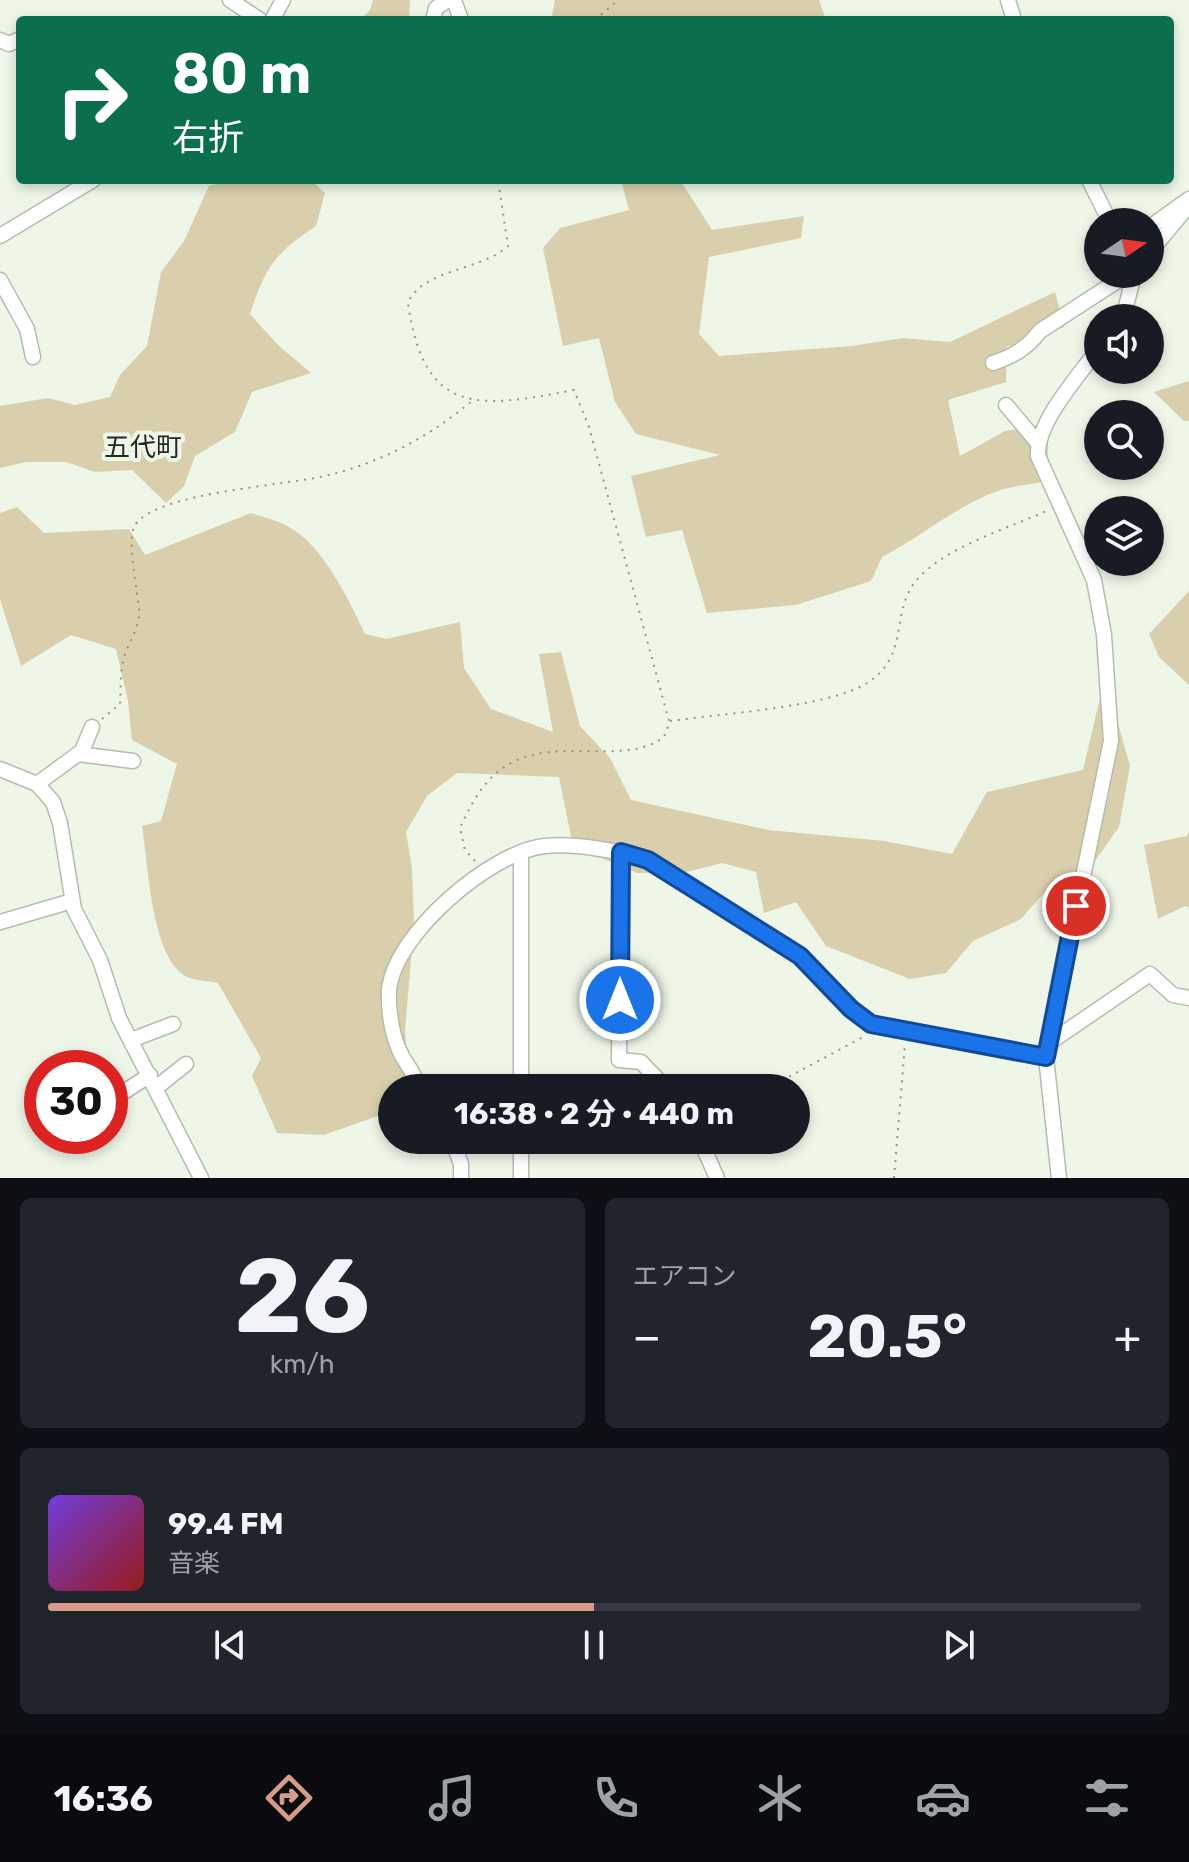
<!DOCTYPE html>
<html lang="ja">
<meta charset="utf-8">
<style>
:root{--surface:#171b24;--page:#20242c;--text:#f1f3f6;--muted:#9ea1a6;--line:#363941;--accent:#d89b88}
body{margin:0;font-family:Rubik,"Noto Sans JP",sans-serif;background:var(--page);color:var(--text);height:100vh;display:flex;flex-direction:column;font-size:30px;white-space:nowrap}
*{box-sizing:border-box;margin:0}
p{font-size:26px;color:var(--muted)}
.icon{flex:none;width:44px;height:44px;fill:none;stroke:currentColor;stroke-width:2;stroke-linecap:round;stroke-linejoin:round}
.map{position:relative;height:1178px;overflow:hidden}
.details{display:flex;flex-direction:column;gap:20px;padding:20px;background:#0d0f14;flex:1}
.details>*{flex:none}
.top-card{position:absolute;left:16px;top:16px;width:1158px;height:168px;border-radius:8px;box-shadow:0 4px 12px #0003;background:#0b6e4f;color:#fff;overflow:hidden}
.needle{width:52px;rotate:77deg}
.buttons{position:absolute;left:1084px;top:208px;display:grid;gap:16px}
.buttons a{display:grid;place-items:center;width:80px;height:80px;border-radius:50%;background:var(--surface);box-shadow:0 4px 12px #0003;font-size:40px}
.speed{position:absolute;left:24px;top:1050px;display:flex;gap:16px;font-size:40px;font-weight:700;text-align:center}
.speed>*{display:grid;place-content:center;width:104px;height:104px;border-radius:50%;background:var(--surface);box-shadow:0 4px 12px #0003;line-height:1}
.speed .limit{border:12px solid #d22;background:#fff;color:#111}
.pin{position:absolute;display:grid;place-items:center;width:68px;height:68px;color:#fff;margin:-34px;border:4px solid #fff;border-radius:50%;box-shadow:0 2px 8px #0007}
.me{position:absolute;width:88px;margin:-44px;rotate:0deg;stroke-linejoin:round;filter:drop-shadow(0 0 6px #0008)}
.turn{display:flex;align-items:center;gap:28px;height:168px;padding:0 24px;font-size:36px}
.turn .icon{width:104px;height:104px;stroke-width:2.5}
.turn b{display:block;font-size:56px;line-height:68px}
.big{font-size:60px;font-weight:700;line-height:1.1}
.details .widget{flex:1;display:flex;flex-direction:column;justify-content:center;gap:12px;min-width:0;padding:0 28px;border-radius:12px;background:var(--page)}
.details .dial{align-items:center;gap:0}
.dial b{font-size:104px;line-height:1}
.song{display:flex;align-items:center;gap:24px}
.cover{width:96px;height:96px;border-radius:12px;background:linear-gradient(135deg,hsl(260 70% 55%),hsl(0 70% 35%))}
.played{height:8px;border-radius:4px;background:linear-gradient(90deg,var(--accent) 50%,var(--line) 50%)}
.keys{display:flex;justify-content:space-around;direction:ltr}
.heat{display:flex;justify-content:space-between;align-items:center;font-size:44px;direction:ltr}
.details .tiles{flex:1;display:grid;gap:20px;grid-template-columns:1fr 1fr}
.widget:last-child{grid-column:span 2}
.trip{position:absolute;left:378px;top:1074px;width:432px;height:80px;border-radius:40px;background:var(--surface);box-shadow:0 4px 12px #0003;font-weight:700;line-height:80px;text-align:center}
.tabs{display:flex;height:128px;justify-content:space-around;align-items:center;background:#090b0e;color:var(--muted)}
.tabs .icon{width:56px;height:56px}
.tabs .on{color:var(--accent)}
.tabs b{font-size:36px;color:var(--text)}
.map>svg:first-child{display:block}
</style>
<div class="map">
<svg width="1189" height="1178" viewBox="0 0 1189 1178">
<rect width="100%" height="100%" fill="#eef6e8"/>
<g fill="#d9cfac">
<polygon points="373,0 410,0 409,20 360,20 370,10"/>
<polygon points="555,0 819,0 826,20 551,20"/>
<path d="M234,180H311L325,193L316,226C274,254 266,266 250,314L279,346L311,373L252,392L235,432L195,456L184,486L166,503L132,470L95,472L66,462H26L0,468V406L48,398L75,405L110,397L120,375L147,346L161,272L184,241L209,186Z"/>
<path d="M621,180H680L712,230L804,216L801,238L709,257L699,334L719,356L852,346L903,338L950,342L1055,292L1064,327L1007,347L1006,382L948,400L960,456L1005,431L1048,424V481C1034,484 1018,485 1004,489C959,503 923,536 882,557L871,581L796,605L707,613L682,530L646,537L631,476L720,455L636,434L615,402L599,338L563,346L543,248L560,228L629,210Z"/>
<polygon points="1189,381 1189,421 1184,421 1154,392"/>
<path d="M17,507L44,533L129,529L145,555L251,513C263,517 276,520 287,526C322,543 349,600 365,634L386,639L460,622L464,668L491,709L553,732L539,654L561,652L580,726L610,758L631,800L768,830L884,841L952,854L987,792L1083,770L1105,677L1130,766L1119,827L1088,871L1052,884L1021,919L973,941L946,973L910,979L826,946L796,902L764,913L756,872L722,863L682,873H637L573,846L559,777L457,773L427,796L406,832L412,868L414,923L405,1031L410,1088H392V1111L324,1135L277,1133L252,1076L261,1058L218,983C209,981 196,981 187,977C151,959 148,862 142,826L161,821L177,764L132,740L128,701L116,649L71,635L21,666L0,599V513Z"/>
<polygon points="1189,591 1189,685 1159,657 1149,634"/>
<polygon points="1189,832 1189,908 1185,906 1158,919 1144,845 1187,836"/>
</g>
<g fill="none" stroke-linecap="round" stroke-linejoin="round">
<g stroke="#b4bcae" stroke-width="17">
<g id="minor">
<polyline points="230,0 260,20"/>
<polyline points="454,0 461,20"/>
<polyline points="1008,0 1014,20"/>
<polyline points="272,20 283,0"/>
<polyline points="433,20 436,8 448,0"/>
<polyline points="0,40 9,44 20,39"/>
<polyline points="1089,180 1110,222"/>
<polyline points="1150,227 1189,199"/>
<polyline points="0,236 93,180"/>
<polyline points="1150,252 1189,205"/>
<polyline points="0,280 27,329 33,357"/>
<polyline points="1120,318 1125,311 1134,274"/>
<path d="M993,363C1014,356 1027,348 1040,331L1128,274"/>
<polyline points="1006,405 1037,442"/>
<polyline points="78,754 133,761"/>
<polyline points="0,769 37,784 53,802 60,823 74,909 100,960 119,1018 201,1178"/>
<polyline points="37,784 82,751 92,727"/>
<polyline points="621,852 619,1060 641,1062 666,1088"/>
<polyline points="521,854 521,1088"/>
<polyline points="0,922 72,901"/>
<polyline points="131,1040 173,1024"/>
<polyline points="1049,1043 1150,974 1173,995 1189,998"/>
<polyline points="157,1087 186,1064"/>
<path d="M419,1088C416,1076 408,1066 402,1056C392,1037 388,1011 389,990C394,934 492,851 545,846C576,843 619,851 648,860L800,956L851,1009L875,1026L1046,1057"/>
<polyline points="110,1101 150,1075"/>
<polyline points="452,1140 461,1164 461,1178"/>
<polyline points="521,1140 521,1178"/>
<polyline points="700,1140 717,1178"/>
<path d="M1059,1178L1046,1057L1111,741L1104,635L1094,580L1038,456C1036,422 1079,376 1098,349"/>
</g>
</g>
<g stroke="#8f948b" stroke-width="2" stroke-dasharray="2 6" stroke-linecap="butt">
<polyline points="595,20 618,0"/>
<path d="M102,719L120,704C121,690 120,675 123,661C127,643 140,630 139,610C138,591 126,539 135,525C158,491 290,486 333,474C386,460 430,436 472,401"/>
<path d="M670,721C718,714 830,707 867,683C910,656 890,615 915,582C940,549 1011,527 1049,510"/>
<path d="M475,861L465,850L460,828C472,802 486,775 513,762C558,739 620,763 658,741C667,736 667,730 669,721L589,427L574,390C480,408 424,418 408,303C422,269 481,271 508,246L498,180"/>
<polyline points="768,1088 865,1036"/>
<polyline points="894,1178 905,1044"/>
</g>
<use href="#minor" stroke="#fff" stroke-width="14"/>
</g>
<g fill="none" stroke-linecap="round" stroke-linejoin="round">
<g stroke="#114b97" stroke-width="20">
<polyline id="route" points="620,1000 621,852 648,860 800,956 851,1009 871,1024 1046,1057 1076,906"/>
</g>
<use href="#route" stroke="#1a73e8" stroke-width="14"/>
</g>
<g text-anchor="middle" stroke-width="8" stroke-linejoin="round" paint-order="stroke">
<g font-size="26" fill="#242722" stroke="#eef6e8">
<text x="143" y="456">五代町</text>
</g>
</g>
</svg>
<div class="buttons">
<a><svg class="needle" viewBox="-14 -14 28 28"><path d="M0-13l5 13h-10z" fill="#e53935"/><path d="M0 13l5-13h-10z" fill="#9ea1a6"/></svg></a>
<a><svg class="icon" aria-label="sound" viewBox="0 0 24 24"><path d="M4 9h4l5-4v14l-5-4H4zM17 9q2 3 0 6"/></svg></a>
<a><svg class="icon" aria-label="search" viewBox="0 0 24 24"><circle cx="10" cy="10" r="6"/><path d="M15 15l6 6"/></svg></a>
<a><svg class="icon" aria-label="layers" viewBox="0 0 24 24"><path d="M12 4l9 5-9 5-9-5zM3 14l9 5 9-5"/></svg></a>
</div>
<div class="speed"><div class="limit">30</div></div>
<div class="pin" style="left:1076px;top:906px;background:#d93025"><svg class="icon" aria-label="arrive" viewBox="0 0 24 24"><path d="M6 21V4h12l-3 4 3 4H6"/></svg></div>
<svg class="me" style="left:620px;top:1000px" viewBox="-20 -20 40 40"><circle r="17" fill="#1a73e8" stroke="#fff" stroke-width="3"/><path d="M0-11L8 9 0 5-8 9z" fill="#fff"/></svg>
<div class="trip">16:38 · 2 分 · 440 m</div>
<div class="top-card">
<div class="turn"><svg class="icon" aria-label="right" viewBox="0 0 24 24"><path d="M7 20v-9h11M14 6l5 5-5 5"/></svg><div><b>80 m</b>右折</div></div>
</div>
</div>
<section class="details">
<div class="tiles">
<div class="widget dial"><b>26</b><p>km/h</p></div>
<div class="widget"><p>エアコン</p>
<div class="heat"><a>−</a><b class="big">20.5°</b><a>+</a></div>
</div>
<div class="widget">
<div class="song"><i class="cover"></i><div><b>99.4 FM</b><p>音楽</p></div></div>
<div class="played"></div>
<div class="keys"><svg class="icon" aria-label="previous" viewBox="0 0 24 24"><path d="M18 5L8 12l10 7zM5 5v14"/></svg><svg class="icon" aria-label="pause" viewBox="0 0 24 24"><path d="M8 5v14M16 5v14"/></svg><svg class="icon" aria-label="next" viewBox="0 0 24 24"><path d="M6 5l10 7-10 7zM19 5v14"/></svg></div>
</div>
</div>
</section>
<nav class="tabs">
<b>16:36</b>
<svg class="icon on" aria-label="directions" viewBox="0 0 24 24"><path d="M12 3l9 9-9 9-9-9zM9 14v-3h6M13 9l2 2-2 2"/></svg>
<svg class="icon" aria-label="music" viewBox="0 0 24 24"><path d="M9 18V5l10-2v13"/><circle cx="6" cy="18" r="3"/><circle cx="16" cy="16" r="3"/></svg>
<svg class="icon" aria-label="phone" viewBox="0 0 24 24"><path d="M5 4h4l2 5-3 2q2 4 5 5l2-3 5 2v4C11 20 4 13 5 4z"/></svg>
<svg class="icon" aria-label="climate" viewBox="0 0 24 24"><path d="M12 3v18M4 7l16 10M4 17L20 7"/></svg>
<svg class="icon" aria-label="car" viewBox="0 0 24 24"><path d="M5 17H2v-5l4-1 3-4h7l3 4 3 1v5h-3M9 17h6M6 11h13"/><circle cx="7" cy="17" r="2"/><circle cx="17" cy="17" r="2"/></svg>
<svg class="icon" aria-label="filters" viewBox="0 0 24 24"><path d="M4 7h16M4 17h16"/><circle cx="9" cy="7" r="2"/><circle cx="15" cy="17" r="2"/></svg>
</nav>
